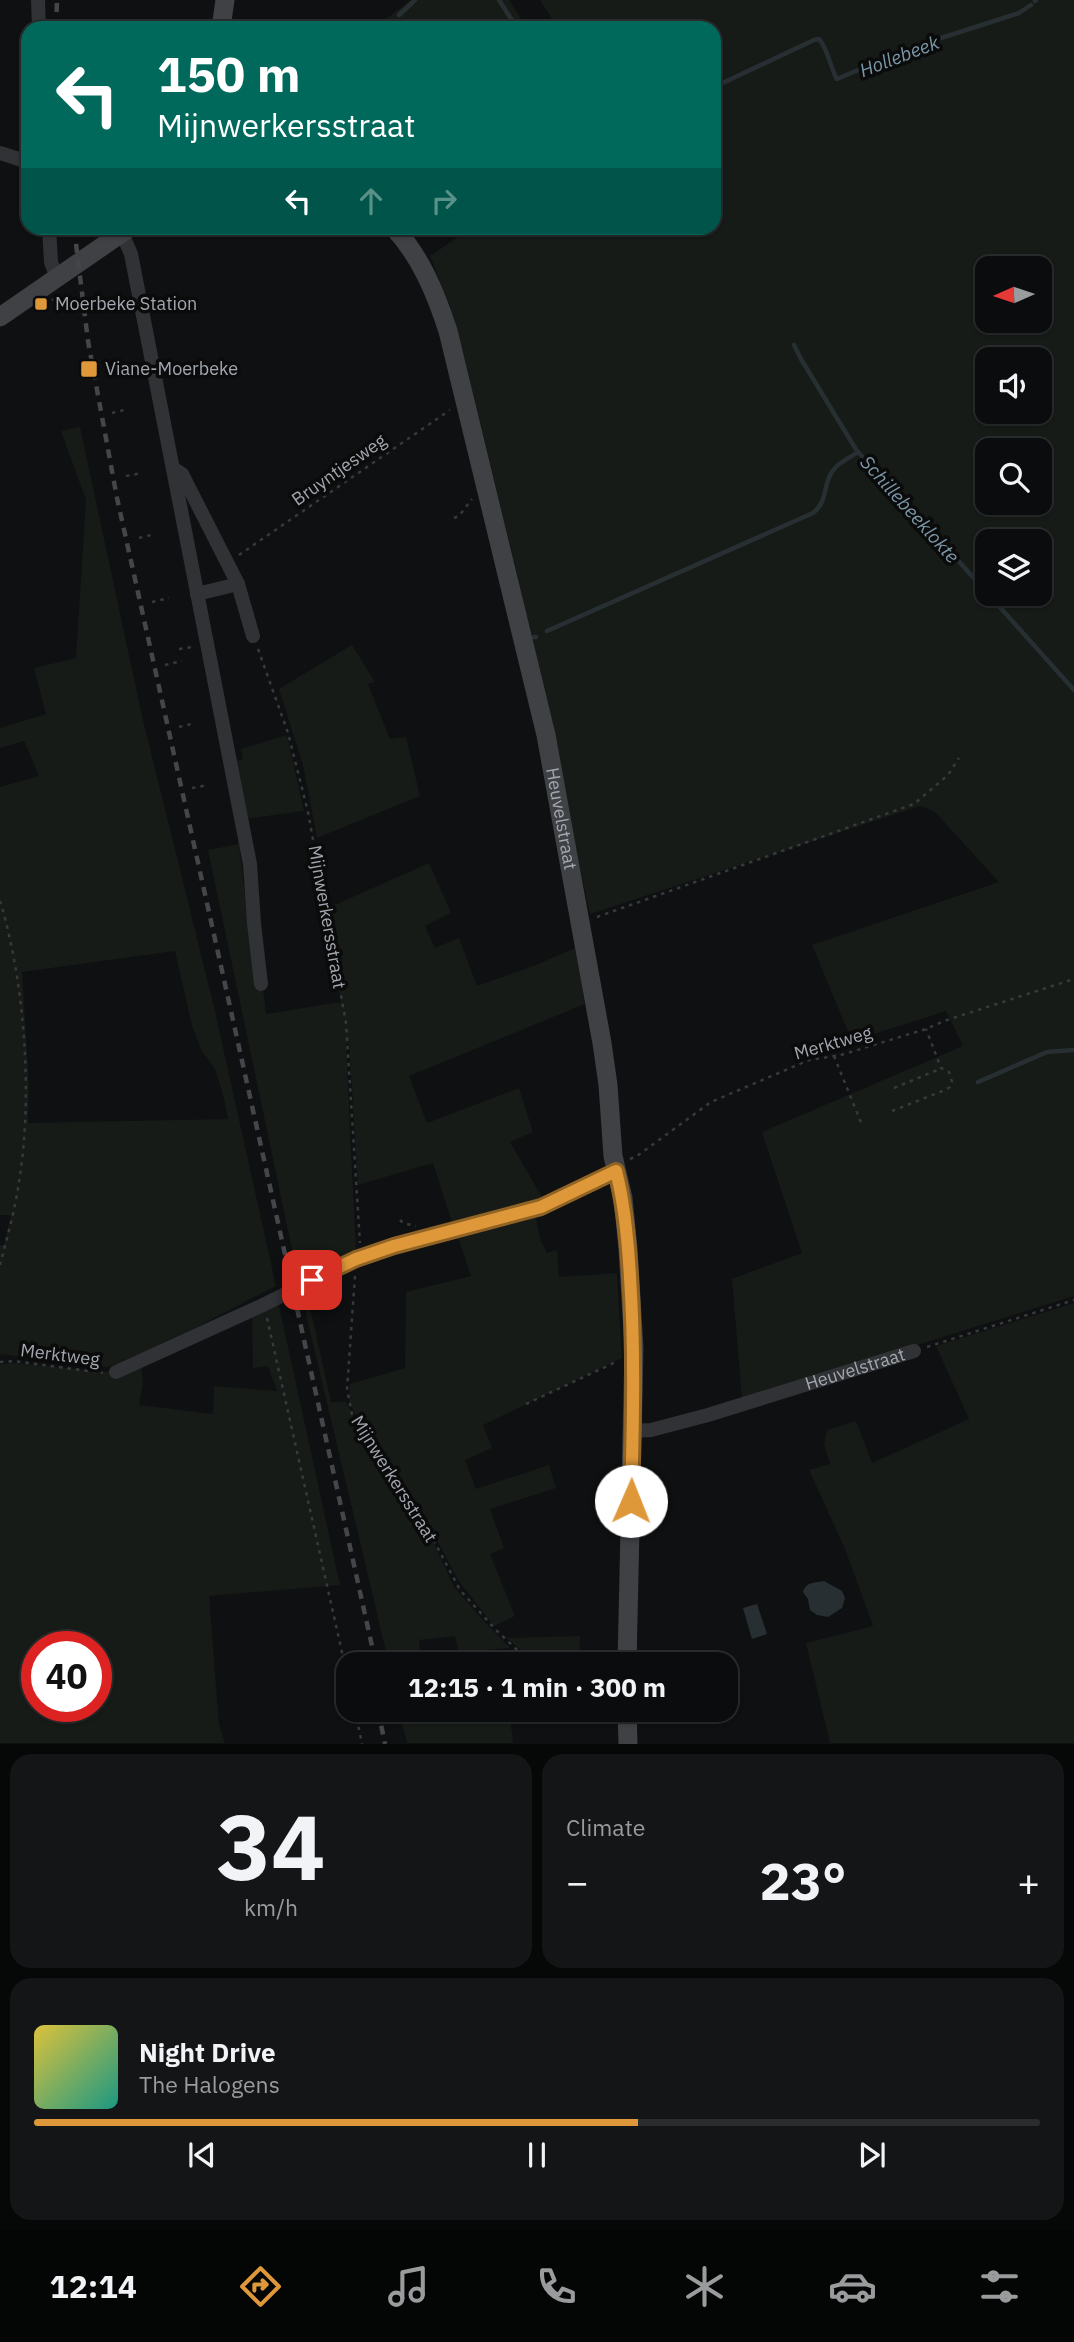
<!DOCTYPE html>
<meta charset="utf-8">
<style>
:root{--surface:#0b0c0d;--page:#141516;--text:#f1f3f6;--muted:#9a9b9d;--line:#2b2c2e;--accent:#df9839}
body{margin:0;font-family:"IBM Plex Sans",sans-serif;background:var(--page);color:var(--text);height:100vh;display:flex;flex-direction:column;font-size:26px;white-space:nowrap}
*{box-sizing:border-box;margin:0}
p{font-size:23px;color:var(--muted)}
.icon{flex:none;width:38px;height:38px;fill:none;stroke:currentColor;stroke-width:2;stroke-linecap:round;stroke-linejoin:round}
.map{position:relative;height:1744px;overflow:hidden}
.panel{display:flex;flex-direction:column;gap:10px;padding:10px;background:#060707;flex:1}
.panel>*{flex:none}
.guide{position:absolute;left:21px;top:21px;width:700px;height:214px;border-radius:21px;box-shadow:0 2px 5px #0004,0 0 0 2px var(--line);background:#00695c;color:#fff;overflow:hidden}
.needle{width:46px;rotate:267deg}
.buttons{position:absolute;left:975px;top:256px;display:grid;gap:14px}
.buttons a{display:grid;place-items:center;width:77px;height:77px;border-radius:14px;background:var(--surface);box-shadow:0 2px 5px #0004,0 0 0 2px var(--line);font-size:35px}
.speed{position:absolute;left:21px;top:1631px;display:flex;gap:14px;font-size:35px;font-weight:700;text-align:center}
.speed>*{display:grid;place-content:center;width:91px;height:91px;border-radius:50%;background:var(--surface);box-shadow:0 2px 5px #0004,0 0 0 2px var(--line);line-height:1}
.speed .limit{border:10px solid #d22;background:#fff;color:#111}
.pin{position:absolute;display:grid;place-items:center;width:60px;height:60px;color:#fff;margin:-30px;border-radius:14px;box-shadow:0 4px 10px #0006}
.me{position:absolute;width:77px;margin:-38px;rotate:1deg;stroke-linejoin:round;filter:drop-shadow(0 0 5px #0008)}
.turn{display:flex;align-items:center;gap:24px;height:147px;padding:0 21px;font-size:32px}
.turn .icon{width:91px;height:91px;stroke-width:2.5}
.turn b{display:block;font-size:49px;line-height:60px}
.lanes{display:flex;align-items:center;height:66px;padding:0 21px;background:#0003;justify-content:center;gap:35px;direction:ltr}
.lanes .off{opacity:.35}
.big{font-size:52px;font-weight:800;line-height:1.1}
.panel .tile{flex:1;display:flex;flex-direction:column;justify-content:center;gap:10px;min-width:0;padding:0 24px;border-radius:21px;background:var(--page)}
.panel .dial{align-items:center;gap:0}
.dial b{font-size:91px;line-height:1}
.song{display:flex;align-items:center;gap:21px}
.cover{width:84px;height:84px;border-radius:10px;background:linear-gradient(135deg,hsl(50 70% 55%),hsl(170 70% 35%))}
.played{height:7px;border-radius:4px;background:linear-gradient(90deg,var(--accent) 60%,var(--line) 60%)}
.keys{display:flex;justify-content:space-around;direction:ltr}
.heat{display:flex;justify-content:space-between;align-items:center;font-size:38px;direction:ltr}
.panel .tiles{flex:1;display:grid;gap:10px;grid-template-columns:1fr 1fr}
.tile:last-child{grid-column:span 2}
.trip{position:absolute;left:336px;top:1652px;width:402px;height:70px;border-radius:21px;background:var(--surface);box-shadow:0 2px 5px #0004,0 0 0 2px var(--line);font-weight:800;line-height:70px;text-align:center}
.dock{display:flex;height:112px;justify-content:space-around;align-items:center;background:#040505;color:var(--muted)}
.dock .icon{width:49px;height:49px}
.dock .current{color:var(--accent)}
.dock b{font-size:32px;color:var(--text)}
.map>svg:first-child{display:block}
</style>
<div class="map">
<svg width="1074" height="1744" viewBox="0 0 1074 1744">
<rect width="100%" height="100%" fill="#0f1011"/>
<g fill="#161b17" fill-rule="evenodd">
<polygon points="411,0 509,0 527,28 374,28"/>
<path d="M540,0H1074V1296L742,1400L732,1279L802,1253L762,1132L963,1046L946,1011L852,1041L812,945L999,882L934,811L920,806L590,914L516,569L464,357L450,306L430,256L471,228H714V28H542L553,21ZM987,268H1040V320H987ZM987,359H1040V411H987ZM987,450H1040V502H987ZM987,541H1040V593H987Z"/>
<path d="M80,427L142,716L214,1007L276,1286L193,1329L116,1364L106,1367L0,1354V1245H4L11,1215H0V787L39,776L24,741L0,748V728L46,714L34,668L76,658L86,500L61,431ZM175,951L192,1026L202,1051L215,1069L223,1094L228,1119L28,1123L29,1086L22,972Z"/>
<polygon points="352,645 375,682 368,684 390,739 406,737 420,796 317,838 303,765 279,689"/>
<polygon points="287,735 304,811 245,819 234,762 243,759 241,749"/>
<polygon points="239,844 249,934 262,981 266,1014 341,1002 338,985 343,984 330,907 429,863 451,913 425,926 435,948 459,938 477,986 536,965 575,948 585,1004 409,1076 427,1123 519,1088 533,1132 510,1142 545,1202 452,1222 433,1163 358,1185 349,1043 346,1045 356,1251 298,1278 208,850"/>
<polygon points="535,1215 541,1241 547,1253 557,1250 559,1277 617,1273 622,1358 483,1425 492,1448 465,1460 476,1489 549,1465 556,1488 490,1509 504,1548 490,1554 515,1616 494,1626 458,1580 418,1505 358,1421 349,1401 350,1384 405,1368 406,1292 471,1276 456,1232"/>
<polygon points="305,1285 331,1402 346,1402 364,1435 426,1526 454,1587 480,1617 510,1648 459,1652 455,1636 419,1640 420,1656 409,1656 409,1664 389,1664 300,1289"/>
<path d="M278,1301L340,1585L209,1596L219,1724L225,1743H0V1364L17,1363L107,1372H119L141,1364L143,1383L139,1405L213,1414L214,1386L277,1391L268,1366L253,1368L252,1312ZM37,1647H96V1706H37Z"/>
<polygon points="1074,1303 1074,1743 830,1743 806,1643 873,1626 845,1549 809,1470 830,1464 824,1444 827,1430 856,1421 872,1463 969,1419 936,1346"/>
<polygon points="580,1636 579,1663 581,1664 536,1664 507,1638"/>
<polygon points="399,1710 491,1710 492,1717 510,1715 513,1743 407,1743"/>
</g>
<g fill="#272f33">
<path d="M824,1581L842,1591L845,1598L842,1608L828,1617L817,1615L810,1610L808,1599L803,1592C806,1581 816,1583 824,1581Z"/>
<polygon points="757,1604 767,1634 752,1639 743,1608"/>
</g>
<g fill="none" stroke-linecap="round" stroke-linejoin="round">
<g stroke="#272f33" stroke-width="4.5">
<polyline points="499,0 517,28"/>
<polyline points="1035,1 1036,0"/>
<polyline points="399,15 415,0"/>
<path d="M714,87L814,40L819,39C828,49 830,67 837,79L913,47L1019,13L1031,5"/>
<polyline points="794,345 801,359 857,451 903,499 1074,690"/>
<path d="M547,631L813,513C829,501 822,482 835,468C840,462 851,457 858,452"/>
<polyline points="534,637 536,637"/>
<polyline points="978,1082 1047,1052 1074,1050"/>
</g>
<g stroke="#37393c" stroke-width="2.5" stroke-dasharray="3.5 5" stroke-linecap="butt">
<polyline points="52,299 66,309"/>
<polyline points="112,413 128,409"/>
<polyline points="126,476 142,473"/>
<polyline points="454,518 459,516 472,499"/>
<polyline points="139,538 155,534"/>
<polyline points="239,555 450,410"/>
<polyline points="152,602 169,598"/>
<polyline points="179,649 193,647"/>
<polyline points="258,649 288,733 308,812 346,1023 360,1243"/>
<polyline points="165,665 182,661"/>
<polyline points="179,727 195,723"/>
<polyline points="192,788 208,785"/>
<path d="M0,901C25,983 33,1097 19,1182C15,1210 7,1238 0,1265"/>
<polyline points="597,917 914,804 948,775 959,758"/>
<polyline points="834,1056 862,1125"/>
<polyline points="894,1088 940,1069"/>
<polyline points="892,1111 945,1090 950,1087 952,1082 949,1072 941,1068 926,1029"/>
<polyline points="630,1159 637,1156 711,1102 809,1060 841,1055 926,1029 944,1021 1074,979"/>
<polyline points="400,1220 403,1223 416,1226"/>
<polyline points="355,1276 347,1389 352,1414 425,1524 460,1590 496,1630 532,1664"/>
<polyline points="267,1318 348,1679"/>
<polyline points="927,1347 1074,1300"/>
<polyline points="0,1362 14,1361 103,1373"/>
<polyline points="526,1404 618,1361"/>
<polyline points="355,1710 362,1744"/>
</g>
<g stroke="#313235" stroke-width="14">
<polyline points="38,0 39,28"/>
<polyline points="0,153 28,162"/>
<polyline points="49,228 51,262 57,278"/>
<polyline points="122,233 131,254 250,864 254,923 261,984"/>
<polyline points="173,468 182,474 238,584 253,636"/>
<polyline points="197,594 238,584"/>
<polyline points="116,1372 263,1305 356,1259 395,1246 541,1207 616,1171"/>
<path id="s1" d="M633,1431L651,1430L708,1415L914,1351"/>
<polyline points="607,1710 627,1717"/>
</g>
<g stroke="#3f4145" stroke-width="19">
<polyline points="221,28 225,0"/>
<path id="s2" d="M394,228C421,257 436,294 448,331L546,735L602,1043L608,1085L613,1156L623,1198L628,1249L634,1348L627,1664"/>
<polyline points="0,317 129,228"/>
<polyline points="627,1710 628,1744"/>
</g>
<g stroke="#44464a" stroke-width="4.5" stroke-dasharray="9 7" stroke-linecap="butt">
<polyline points="56,28 57,0"/>
<polyline points="74,228 88,341 117,498 376,1664"/>
<polyline points="378,1710 385,1744"/>
</g>
</g>
<g fill="none" stroke-linecap="round" stroke-linejoin="round">
<g stroke="#916325" stroke-width="18">
<path id="route" d="M312,1280L356,1259L394,1246L541,1207L616,1171C625,1206 628,1241 630,1277C635,1352 633,1426 631,1501"/>
</g>
<use href="#route" stroke="#df9839" stroke-width="12"/>
</g>
<g fill="#df9839" stroke="#0b0b0c" stroke-width="2.5">
<rect x="34" y="297" width="14" height="14" rx="3.5"/>
<rect x="80" y="360" width="18" height="18" rx="3.5"/>
</g>
<g text-anchor="middle" stroke-width="7" stroke-linejoin="round" paint-order="stroke">
<g font-size="18" fill="#a2a8b0" stroke="#0b0b0c" text-anchor="start">
<text x="55" y="310">Moerbeke Station</text>
<text x="105" y="375">Viane-Moerbeke</text>
</g>
<g font-size="18" fill="#a2a8b0" stroke="#0b0b0c">
<text transform="translate(339 470) rotate(-35)" y="6">Bruyntjesweg</text>
<text dy="6" stroke="none"><textPath href="#s2" startOffset="618">Heuvelstraat</textPath></text>
<text transform="translate(327 917) rotate(80)" y="6">Mijnwerkersstraat</text>
<text transform="translate(833 1043) rotate(-16)" y="6">Merktweg</text>
<text transform="translate(60 1355) rotate(7)" y="6">Merktweg</text>
<text dy="6" stroke="none"><textPath href="#s1" startOffset="231">Heuvelstraat</textPath></text>
<text transform="translate(394 1479) rotate(58)" y="6">Mijnwerkersstraat</text>
</g>
<g font-size="19" font-style="italic" fill="#7b98a9" stroke="#0b0b0c">
<text transform="translate(899 56) rotate(-21)" y="7">Hollebeek</text>
<text transform="translate(910 509) rotate(48)" y="7">Schillebeeklokte</text>
</g>
</g>
</svg>
<div class="buttons">
<a><svg class="needle" viewBox="-14 -14 28 28"><path d="M0-13l5 13h-10z" fill="#e53935"/><path d="M0 13l5-13h-10z" fill="#9a9b9d"/></svg></a>
<a><svg class="icon" aria-label="sound" viewBox="0 0 24 24"><path d="M4 9h4l5-4v14l-5-4H4zM17 9q2 3 0 6"/></svg></a>
<a><svg class="icon" aria-label="search" viewBox="0 0 24 24"><circle cx="10" cy="10" r="6"/><path d="M15 15l6 6"/></svg></a>
<a><svg class="icon" aria-label="layers" viewBox="0 0 24 24"><path d="M12 4l9 5-9 5-9-5zM3 14l9 5 9-5"/></svg></a>
</div>
<div class="speed"><div class="limit">40</div></div>
<div class="pin" style="left:312px;top:1280px;background:#d93025"><svg class="icon" aria-label="arrive" viewBox="0 0 24 24"><path d="M6 21V4h12l-3 4 3 4H6"/></svg></div>
<svg class="me" style="left:631px;top:1501px" viewBox="-20 -20 40 40"><circle r="19" fill="#fff"/><path d="M0-13L10 11 0 6-10 11z" fill="#df9839"/></svg>
<div class="trip">12:15 · 1 min · 300 m</div>
<div class="guide">
<div class="turn"><svg class="icon" aria-label="left" viewBox="0 0 24 24"><path d="M17 20v-9H6M10 6l-5 5 5 5"/></svg><div><b>150 m</b>Mijnwerkersstraat</div></div>
<div class="lanes"><svg class="icon" aria-label="left" viewBox="0 0 24 24"><path d="M17 20v-9H6M10 6l-5 5 5 5"/></svg><svg class="icon off" aria-label="ahead" viewBox="0 0 24 24"><path d="M12 20V5M6 11l6-6 6 6"/></svg><svg class="icon off" aria-label="right" viewBox="0 0 24 24"><path d="M7 20v-9h11M14 6l5 5-5 5"/></svg></div>
</div>
</div>
<section class="panel">
<div class="tiles">
<div class="tile dial"><b>34</b><p>km/h</p></div>
<div class="tile"><p>Climate</p>
<div class="heat"><a>−</a><b class="big">23°</b><a>+</a></div>
</div>
<div class="tile">
<div class="song"><i class="cover"></i><div><b>Night Drive</b><p>The Halogens</p></div></div>
<div class="played"></div>
<div class="keys"><svg class="icon" aria-label="previous" viewBox="0 0 24 24"><path d="M18 5L8 12l10 7zM5 5v14"/></svg><svg class="icon" aria-label="pause" viewBox="0 0 24 24"><path d="M8 5v14M16 5v14"/></svg><svg class="icon" aria-label="next" viewBox="0 0 24 24"><path d="M6 5l10 7-10 7zM19 5v14"/></svg></div>
</div>
</div>
</section>
<nav class="dock">
<b>12:14</b>
<svg class="icon current" aria-label="directions" viewBox="0 0 24 24"><path d="M12 3l9 9-9 9-9-9zM9 14v-3h6M13 9l2 2-2 2"/></svg>
<svg class="icon" aria-label="music" viewBox="0 0 24 24"><path d="M9 18V5l10-2v13"/><circle cx="6" cy="18" r="3"/><circle cx="16" cy="16" r="3"/></svg>
<svg class="icon" aria-label="phone" viewBox="0 0 24 24"><path d="M5 4h4l2 5-3 2q2 4 5 5l2-3 5 2v4C11 20 4 13 5 4z"/></svg>
<svg class="icon" aria-label="climate" viewBox="0 0 24 24"><path d="M12 3v18M4 7l16 10M4 17L20 7"/></svg>
<svg class="icon" aria-label="car" viewBox="0 0 24 24"><path d="M5 17H2v-5l4-1 3-4h7l3 4 3 1v5h-3M9 17h6M6 11h13"/><circle cx="7" cy="17" r="2"/><circle cx="17" cy="17" r="2"/></svg>
<svg class="icon" aria-label="filters" viewBox="0 0 24 24"><path d="M4 7h16M4 17h16"/><circle cx="9" cy="7" r="2"/><circle cx="15" cy="17" r="2"/></svg>
</nav>
